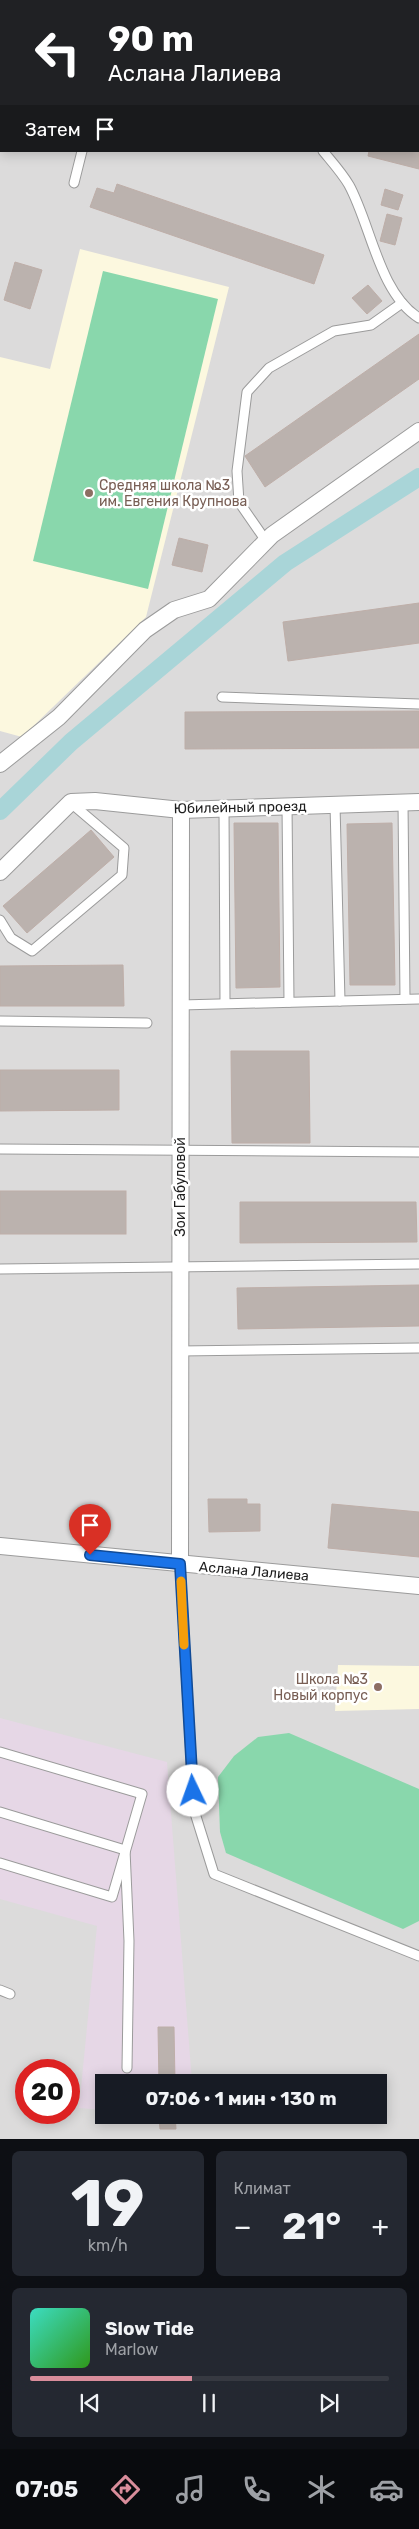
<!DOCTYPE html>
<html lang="ru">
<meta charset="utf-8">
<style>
:root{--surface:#171b24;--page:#242831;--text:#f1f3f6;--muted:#9ea1a6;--line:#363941;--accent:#d98d9b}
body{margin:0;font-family:Rubik,sans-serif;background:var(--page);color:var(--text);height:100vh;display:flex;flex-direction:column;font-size:19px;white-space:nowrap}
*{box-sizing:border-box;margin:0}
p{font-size:16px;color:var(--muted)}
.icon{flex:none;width:28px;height:28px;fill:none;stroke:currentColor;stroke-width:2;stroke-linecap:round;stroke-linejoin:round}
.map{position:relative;height:2139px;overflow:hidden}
.drawer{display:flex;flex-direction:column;gap:12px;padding:12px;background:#0d0f14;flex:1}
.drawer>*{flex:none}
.top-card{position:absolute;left:0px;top:0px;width:420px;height:152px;box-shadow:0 2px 12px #0003;background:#202124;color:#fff;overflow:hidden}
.speed{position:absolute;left:15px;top:2059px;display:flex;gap:10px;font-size:25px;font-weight:700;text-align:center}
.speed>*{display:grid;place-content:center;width:65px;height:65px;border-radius:50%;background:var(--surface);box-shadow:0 2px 12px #0003;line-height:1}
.speed .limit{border:8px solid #d22;background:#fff;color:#111}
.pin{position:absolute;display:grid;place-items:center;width:42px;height:42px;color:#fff;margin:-51px -21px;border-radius:50% 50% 50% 0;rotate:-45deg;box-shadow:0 0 5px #0007}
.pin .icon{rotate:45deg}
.me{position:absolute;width:55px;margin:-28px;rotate:357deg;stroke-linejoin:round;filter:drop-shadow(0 0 4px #0008)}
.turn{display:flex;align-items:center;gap:18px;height:105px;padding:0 25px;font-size:22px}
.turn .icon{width:65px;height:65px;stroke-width:2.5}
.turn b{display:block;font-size:35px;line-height:42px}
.then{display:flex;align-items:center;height:48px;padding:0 25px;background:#0003;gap:10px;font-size:19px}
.big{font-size:38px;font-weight:700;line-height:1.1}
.drawer .tile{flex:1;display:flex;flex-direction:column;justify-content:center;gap:8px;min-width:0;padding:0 18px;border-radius:8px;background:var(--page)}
.drawer .dial{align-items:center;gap:0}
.dial b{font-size:65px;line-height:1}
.song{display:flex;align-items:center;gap:15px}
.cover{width:60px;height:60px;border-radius:8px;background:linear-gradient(135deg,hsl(170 70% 55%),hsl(110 70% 35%))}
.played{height:5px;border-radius:2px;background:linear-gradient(90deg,var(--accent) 45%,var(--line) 45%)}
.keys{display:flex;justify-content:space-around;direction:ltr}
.heat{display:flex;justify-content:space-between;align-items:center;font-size:28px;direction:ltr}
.drawer .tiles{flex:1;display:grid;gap:12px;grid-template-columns:1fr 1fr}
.tile:last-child{grid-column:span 2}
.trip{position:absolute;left:95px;top:2074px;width:292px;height:50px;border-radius:0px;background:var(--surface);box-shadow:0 2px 12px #0003;font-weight:700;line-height:50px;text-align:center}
.tab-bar{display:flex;height:80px;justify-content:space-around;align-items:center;background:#090b0e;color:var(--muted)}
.tab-bar .icon{width:35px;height:35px}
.tab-bar .current{color:var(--accent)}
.tab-bar b{font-size:22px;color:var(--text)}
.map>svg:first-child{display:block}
</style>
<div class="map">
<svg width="419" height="2139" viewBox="0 0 419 2139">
<rect width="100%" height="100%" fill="#eee9e5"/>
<path fill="#dcdbdb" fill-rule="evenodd" d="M0,0H419V2139H0ZM1,1H419V151H1ZM26,2070H69V2112H26ZM104,2082H379V2115H104Z"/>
<polygon fill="#e6d7e6" points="0,1718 167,1762 192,2082 104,2082 104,2110 79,2108 97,1926 0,1899"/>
<g fill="#fcf8df">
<polygon points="80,249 229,287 146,617 22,737 0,731 0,357 50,369"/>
<polygon points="338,1665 419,1666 419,1709 335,1711"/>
</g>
<g fill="#89d7ac">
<polygon points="103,271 218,299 148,589 33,561"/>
<polygon points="289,1733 419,1789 419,1921 403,1929 226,1853 220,1832 218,1777 234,1756 258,1737"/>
</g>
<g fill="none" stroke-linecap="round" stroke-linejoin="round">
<polyline stroke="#a9d5d8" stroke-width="18" points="0,811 71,742 285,563 419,477"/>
</g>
<g fill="#bbb2ae" stroke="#beaea8">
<polygon points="369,151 419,151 419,169 368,156"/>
<polygon points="117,184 324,255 314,284 90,207 97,188 114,193"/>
<polygon points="385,189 403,195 398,210 381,205"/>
<polygon points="387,214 402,218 395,245 380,241"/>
<polygon points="15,262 42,270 30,309 4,300"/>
<polygon points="368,285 382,301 367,314 352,298"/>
<polygon points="419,334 419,379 265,487 245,456"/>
<polygon points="179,538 208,545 202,572 172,565"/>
<polygon points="419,603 419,643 288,661 283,622"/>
<polygon points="419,711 419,748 185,749 185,712"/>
<polygon points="234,823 278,823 280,987 236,988"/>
<polygon points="392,823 395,985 350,985 347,824"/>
<polygon points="91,830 114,857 27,933 3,906"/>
<polygon points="123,965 124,1006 0,1006 0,966"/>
<polygon points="231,1051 309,1051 310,1143 232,1143"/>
<polygon points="0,1070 119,1070 119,1110 0,1111"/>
<rect x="0" y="1191" width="126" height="43"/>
<polygon points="240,1202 416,1202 417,1242 240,1243"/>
<polygon points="419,1285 419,1326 238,1329 237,1288"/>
<polygon points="208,1499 247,1499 247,1504 260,1504 260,1531 209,1532"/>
<polygon points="332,1504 419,1512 419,1557 328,1548"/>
<polygon points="158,2027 174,2027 175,2082 159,2082"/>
<polygon points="159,2115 175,2115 176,2129 160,2129"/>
</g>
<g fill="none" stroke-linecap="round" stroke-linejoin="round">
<g stroke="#9b9b9b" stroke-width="11">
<g id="service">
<polyline points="128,0 131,1"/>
<polyline points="120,1 120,0"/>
<path d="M323,151C332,162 342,173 349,185C371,225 379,293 419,318"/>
<polyline points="74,183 82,151"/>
<polyline points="266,541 239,502 237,471 247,392 269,368 334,331 371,325 402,303"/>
<polyline points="222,697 419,704"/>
<polyline points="403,803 405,999"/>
<polyline points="335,805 340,1001"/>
<polyline points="287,806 289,1002"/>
<polyline points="224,808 225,1003"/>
<polyline points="0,920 11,938 32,951 122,875 124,848 71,803"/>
<polyline points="181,1005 419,999"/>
<polyline points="0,1021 147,1023"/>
<polyline points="0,1149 419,1152"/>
<polyline points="0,1269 419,1264"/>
<polyline points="180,1351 419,1348"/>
<polyline points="180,1564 194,1810 214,1874 419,1956"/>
<polyline points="0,1752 142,1794 112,1897 0,1863"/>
<polyline points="0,1812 125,1850 129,1941 127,2068"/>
<polyline points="0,1990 10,1994"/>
</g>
</g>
<g stroke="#9b9b9b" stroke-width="18">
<g id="minor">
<polyline points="0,764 59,717 145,630 174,610 209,599 272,535 419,431"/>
<polyline points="0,872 71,802 95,801 181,810 419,802"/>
<polyline points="0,1546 419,1586"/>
<polyline points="180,1564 181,810"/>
</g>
</g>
<use href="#service" stroke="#fff" stroke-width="9"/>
<use href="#minor" stroke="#fff" stroke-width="16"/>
</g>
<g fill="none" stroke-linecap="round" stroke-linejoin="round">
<g stroke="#114b97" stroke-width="12">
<polyline id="route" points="90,1555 180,1564 193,1791"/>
</g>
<use href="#route" stroke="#1a73e8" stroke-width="9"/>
<polyline stroke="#f59e0b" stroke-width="9" points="181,1581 184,1645"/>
</g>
<g fill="#8d6e63" stroke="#fff" stroke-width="2">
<circle cx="89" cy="493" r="5"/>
<circle cx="378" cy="1687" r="5"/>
</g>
<g text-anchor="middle" stroke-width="5" stroke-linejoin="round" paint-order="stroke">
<g font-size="14" fill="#785e54" stroke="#fff" text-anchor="start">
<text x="99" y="490">Средняя школа №3<tspan x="99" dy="16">им. Евгения Крупнова</tspan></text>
<text x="368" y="1684" text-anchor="end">Школа №3<tspan x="368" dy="16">Новый корпус</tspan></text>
</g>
<g font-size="14" fill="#1e1e1e" stroke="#fff">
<text transform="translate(240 807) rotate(-1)" y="5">Юбилейный проезд</text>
<text transform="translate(180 1187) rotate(-90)" y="5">Зои Габуловой</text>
<text transform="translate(254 1571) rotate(5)" y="5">Аслана Лалиева</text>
</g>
</g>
</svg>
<div class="speed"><div class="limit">20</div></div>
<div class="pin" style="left:90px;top:1555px;background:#d93025"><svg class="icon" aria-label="arrive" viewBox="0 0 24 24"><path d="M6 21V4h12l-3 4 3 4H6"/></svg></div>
<svg class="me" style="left:193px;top:1791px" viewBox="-20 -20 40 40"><circle r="19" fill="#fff"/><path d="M0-13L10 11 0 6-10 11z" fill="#1a73e8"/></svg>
<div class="trip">07:06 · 1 мин · 130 m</div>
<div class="top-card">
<div class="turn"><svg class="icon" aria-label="left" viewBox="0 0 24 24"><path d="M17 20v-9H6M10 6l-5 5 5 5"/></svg><div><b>90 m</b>Аслана Лалиева</div></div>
<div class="then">Затем<svg class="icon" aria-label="arrive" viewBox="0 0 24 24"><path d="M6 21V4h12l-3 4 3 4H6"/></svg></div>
</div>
</div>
<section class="drawer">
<div class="tiles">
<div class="tile dial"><b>19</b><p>km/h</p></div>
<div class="tile"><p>Климат</p>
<div class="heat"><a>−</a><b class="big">21°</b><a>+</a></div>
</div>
<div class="tile">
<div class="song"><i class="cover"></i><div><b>Slow Tide</b><p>Marlow</p></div></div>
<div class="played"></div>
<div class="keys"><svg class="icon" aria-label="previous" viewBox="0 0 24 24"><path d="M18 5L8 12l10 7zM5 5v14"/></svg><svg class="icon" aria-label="pause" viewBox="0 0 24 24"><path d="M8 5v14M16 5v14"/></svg><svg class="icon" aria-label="next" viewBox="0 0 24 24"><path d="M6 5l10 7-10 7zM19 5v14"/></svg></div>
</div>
</div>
</section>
<nav class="tab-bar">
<b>07:05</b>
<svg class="icon current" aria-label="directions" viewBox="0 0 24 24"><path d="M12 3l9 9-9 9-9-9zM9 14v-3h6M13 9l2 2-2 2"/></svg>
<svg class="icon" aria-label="music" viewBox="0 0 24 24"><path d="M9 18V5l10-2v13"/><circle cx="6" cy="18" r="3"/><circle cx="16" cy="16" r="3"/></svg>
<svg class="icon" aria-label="phone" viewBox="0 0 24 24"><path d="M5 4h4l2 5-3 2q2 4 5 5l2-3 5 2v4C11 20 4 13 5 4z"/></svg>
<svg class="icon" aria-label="climate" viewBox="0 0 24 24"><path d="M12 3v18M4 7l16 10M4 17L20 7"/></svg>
<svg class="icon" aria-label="car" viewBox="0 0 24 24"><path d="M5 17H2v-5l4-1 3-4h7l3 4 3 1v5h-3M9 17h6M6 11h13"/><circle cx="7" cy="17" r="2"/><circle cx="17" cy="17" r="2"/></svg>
</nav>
